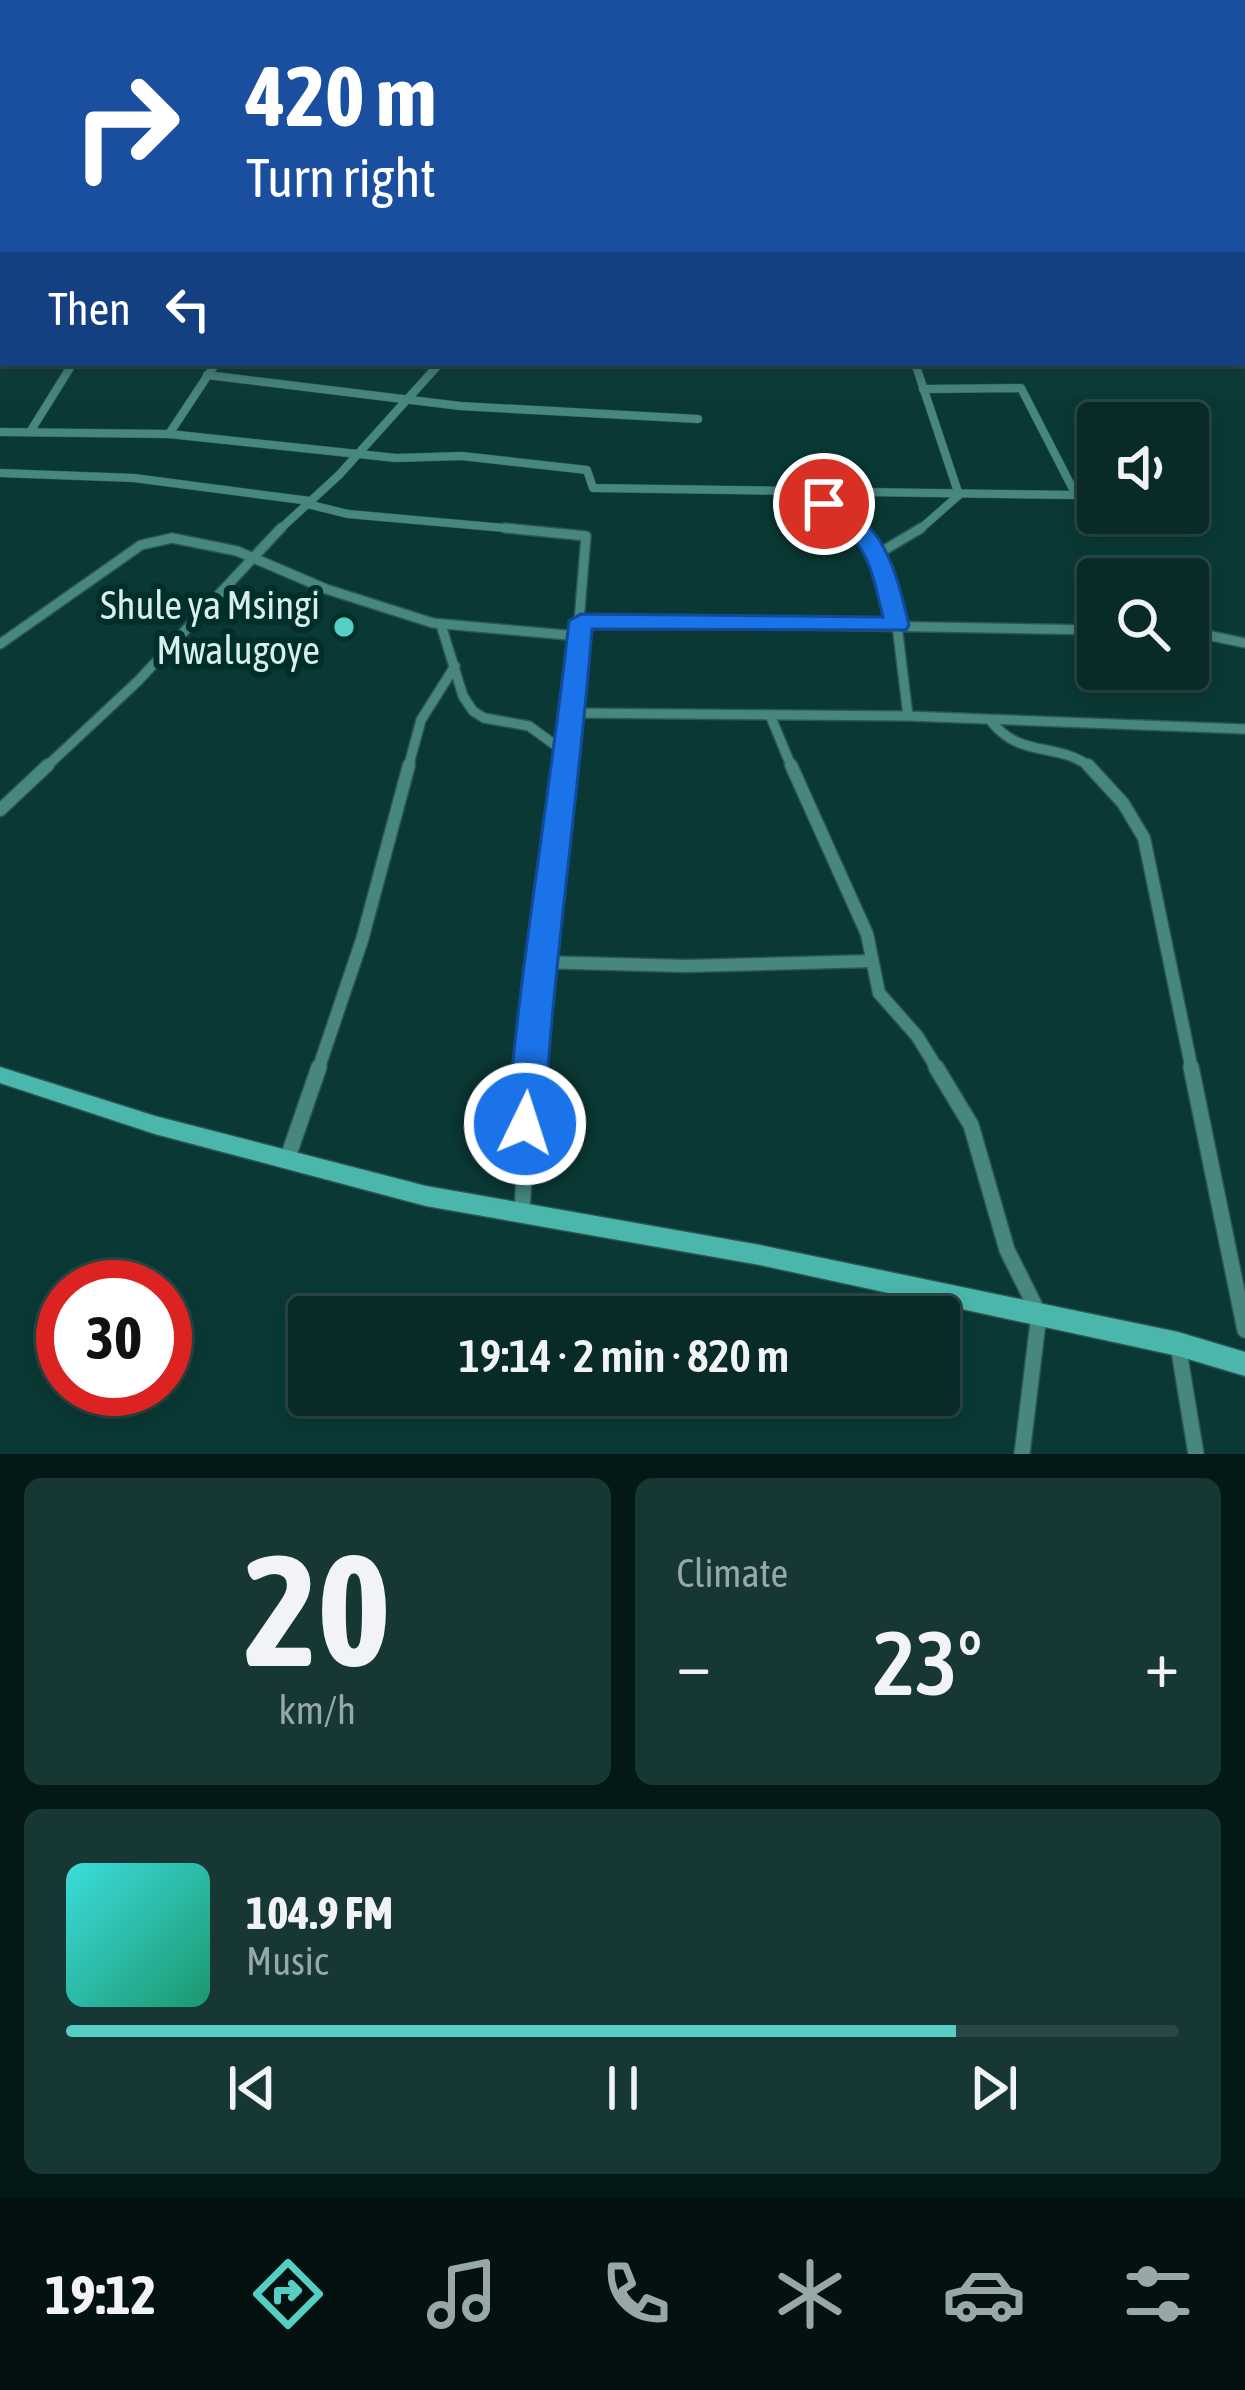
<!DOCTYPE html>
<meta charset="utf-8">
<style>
:root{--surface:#082b28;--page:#163734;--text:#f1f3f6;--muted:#98a7a8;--line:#294745;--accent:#56cec3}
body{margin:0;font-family:"Asap Condensed",sans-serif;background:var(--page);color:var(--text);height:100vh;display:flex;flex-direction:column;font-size:45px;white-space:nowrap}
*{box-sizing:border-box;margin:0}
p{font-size:39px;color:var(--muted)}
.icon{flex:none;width:66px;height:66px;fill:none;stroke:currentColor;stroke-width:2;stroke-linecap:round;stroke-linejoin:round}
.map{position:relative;height:1454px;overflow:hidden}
.sheet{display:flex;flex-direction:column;gap:24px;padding:24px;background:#041816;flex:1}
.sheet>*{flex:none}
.guide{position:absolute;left:0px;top:0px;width:1245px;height:366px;box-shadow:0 6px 18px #0003,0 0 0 3px var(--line);background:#1a4fa0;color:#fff;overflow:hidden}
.controls{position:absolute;left:1077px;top:402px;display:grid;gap:24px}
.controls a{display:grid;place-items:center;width:132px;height:132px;border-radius:12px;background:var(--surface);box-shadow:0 6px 18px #0003,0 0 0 3px var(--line);font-size:60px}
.speed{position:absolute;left:36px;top:1260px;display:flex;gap:24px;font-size:60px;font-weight:700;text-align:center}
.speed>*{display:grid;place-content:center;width:156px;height:156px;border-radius:50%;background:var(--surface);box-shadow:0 6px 18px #0003,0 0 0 3px var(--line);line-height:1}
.speed .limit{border:18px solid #d22;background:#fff;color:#111}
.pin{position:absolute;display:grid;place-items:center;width:102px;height:102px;color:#fff;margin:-51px;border:6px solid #fff;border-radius:50%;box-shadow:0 3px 12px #0007}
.me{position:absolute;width:132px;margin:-66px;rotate:4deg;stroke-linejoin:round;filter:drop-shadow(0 0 9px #0008)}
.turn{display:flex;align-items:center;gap:42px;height:252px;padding:0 48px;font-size:54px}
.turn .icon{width:156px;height:156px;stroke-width:2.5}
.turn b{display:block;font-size:84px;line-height:102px}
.then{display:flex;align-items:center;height:114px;padding:0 48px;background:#0003;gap:24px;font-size:45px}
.big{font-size:90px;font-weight:600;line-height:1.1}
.sheet .card{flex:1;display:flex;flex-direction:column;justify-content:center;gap:18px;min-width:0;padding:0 42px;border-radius:18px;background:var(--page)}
.sheet .dial{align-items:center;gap:0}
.dial b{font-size:156px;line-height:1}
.song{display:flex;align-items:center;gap:36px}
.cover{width:144px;height:144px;border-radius:18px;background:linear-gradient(135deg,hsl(180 70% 55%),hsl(160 70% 35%))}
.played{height:12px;border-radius:6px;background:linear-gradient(90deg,var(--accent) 80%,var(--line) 80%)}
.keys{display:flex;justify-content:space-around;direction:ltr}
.heat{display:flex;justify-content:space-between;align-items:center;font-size:66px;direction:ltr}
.sheet .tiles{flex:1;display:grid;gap:24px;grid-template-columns:1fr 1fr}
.card:last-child{grid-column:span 2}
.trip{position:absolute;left:288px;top:1296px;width:672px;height:120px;border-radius:12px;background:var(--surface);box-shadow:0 6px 18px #0003,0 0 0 3px var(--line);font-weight:600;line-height:120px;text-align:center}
.tab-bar{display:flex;height:192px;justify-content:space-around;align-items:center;background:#031110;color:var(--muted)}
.tab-bar .icon{width:84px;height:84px}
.tab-bar .on{color:var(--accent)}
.tab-bar b{font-size:54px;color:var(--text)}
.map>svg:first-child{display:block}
</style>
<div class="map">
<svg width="1245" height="1454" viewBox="0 0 1245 1454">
<rect width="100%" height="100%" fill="#0a3935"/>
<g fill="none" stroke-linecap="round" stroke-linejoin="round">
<g stroke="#2b5652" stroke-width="9">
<g id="street-far3">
<polyline points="0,354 3,350"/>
<polyline points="915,363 959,495 918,531"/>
<polyline points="207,375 460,406 698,419"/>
<polyline points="0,432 169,434 396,458 462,456 587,470 593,488 1076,495 1021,388 923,389"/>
<polyline points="30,432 73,363"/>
<polyline points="169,434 216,363"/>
<polyline points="0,473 134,478 310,501"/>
<polyline points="814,494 865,531"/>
<polyline points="307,504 348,514 537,531"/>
<polyline points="278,531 339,475 440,363"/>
</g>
</g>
<g stroke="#2b5652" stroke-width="12">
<g id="street-far2">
<polyline points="505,528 586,536 567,768"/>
<polyline points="862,528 881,557"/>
<polyline points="581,621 1098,630"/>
<polyline points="441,625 463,696 473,711 484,718 529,726 569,755"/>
<polyline points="1188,631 1245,643"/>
<polyline points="0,644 141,545 172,538 237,551 326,589 433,623 578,636"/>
<polyline points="572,713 908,716 1245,729"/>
<polyline points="770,715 792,768"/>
<polyline points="908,716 897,625 881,552 921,528"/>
<path d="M990,720C1021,760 1055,740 1092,768"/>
<polyline points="45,768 138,681 281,528"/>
<polyline points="408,768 421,720 455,666"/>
</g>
</g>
<g stroke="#2b5652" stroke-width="15">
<g id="street-far1">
<polyline points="791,765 867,934 879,993 917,1036 938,1070"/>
<polyline points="1088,765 1123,803 1144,838 1192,1070"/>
<polyline points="0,810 48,765"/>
<polyline points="538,962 686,966 872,961"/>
<polyline points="318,1070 362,940 409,765"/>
<polyline points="530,1070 535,983 567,765"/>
</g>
</g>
<g stroke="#2b5652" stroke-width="18">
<g id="street">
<polyline points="936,1067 971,1125 1007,1250 1039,1314 1022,1454"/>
<polyline points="1191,1067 1245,1330"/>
<polyline points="288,1157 319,1067"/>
<polyline points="522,1212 530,1067"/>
<polyline points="1178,1345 1196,1454"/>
</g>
</g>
<g stroke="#2b5652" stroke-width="3">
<polygon id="secondary" points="0,1067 155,1116 426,1186 760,1245 1178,1332 1245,1352 1245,1376 1178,1356 760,1265 426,1206 155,1134 0,1083"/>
</g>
<use href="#street-far3" stroke="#488680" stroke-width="8"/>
<use href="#street-far2" stroke="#488680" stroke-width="9"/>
<use href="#street-far1" stroke="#488680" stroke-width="12"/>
<use href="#street" stroke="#488680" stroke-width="15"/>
<use href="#secondary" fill="#4bb6ac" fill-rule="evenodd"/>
</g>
<linearGradient id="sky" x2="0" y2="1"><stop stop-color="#061f1d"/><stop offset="0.49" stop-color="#2d545c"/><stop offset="1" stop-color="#2d545c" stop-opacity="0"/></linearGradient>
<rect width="1245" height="403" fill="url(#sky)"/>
<path fill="#1a73e8" stroke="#114b97" stroke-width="3" d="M824,498C884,517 896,571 909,625L906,630L592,629C579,794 554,958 544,1124L539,1135L525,1140L512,1135L507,1124C521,955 551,789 569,621L581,614L883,617C869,559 868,543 817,509V500Z"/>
<circle fill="#56cec3" stroke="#002f2b" stroke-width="4.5" cx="344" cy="627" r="12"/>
<g text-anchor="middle" stroke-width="12" stroke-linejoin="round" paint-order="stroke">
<g font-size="39" fill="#d8efec" stroke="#002f2b" text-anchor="end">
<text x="320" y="619">Shule ya Msingi<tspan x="320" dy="45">Mwalugoye</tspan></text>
</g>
</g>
</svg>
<div class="controls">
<a><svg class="icon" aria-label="sound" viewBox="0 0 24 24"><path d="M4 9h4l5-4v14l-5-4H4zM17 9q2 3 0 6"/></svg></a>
<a><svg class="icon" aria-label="search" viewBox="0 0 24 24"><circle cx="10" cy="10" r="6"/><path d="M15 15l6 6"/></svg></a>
</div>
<div class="speed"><div class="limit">30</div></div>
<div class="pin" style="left:824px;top:504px;background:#d93025"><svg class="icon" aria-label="arrive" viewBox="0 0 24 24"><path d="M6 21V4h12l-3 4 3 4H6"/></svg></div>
<svg class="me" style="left:525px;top:1124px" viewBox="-20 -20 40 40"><circle r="17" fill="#1a73e8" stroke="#fff" stroke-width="3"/><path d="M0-11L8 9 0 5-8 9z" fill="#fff"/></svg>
<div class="trip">19:14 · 2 min · 820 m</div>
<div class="guide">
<div class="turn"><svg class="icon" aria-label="right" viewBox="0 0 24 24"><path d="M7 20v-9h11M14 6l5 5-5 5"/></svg><div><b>420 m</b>Turn right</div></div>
<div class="then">Then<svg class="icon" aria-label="left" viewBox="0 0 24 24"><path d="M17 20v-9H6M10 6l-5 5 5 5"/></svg></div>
</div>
</div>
<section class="sheet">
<div class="tiles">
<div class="card dial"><b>20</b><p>km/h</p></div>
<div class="card"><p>Climate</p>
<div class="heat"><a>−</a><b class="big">23°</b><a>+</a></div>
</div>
<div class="card">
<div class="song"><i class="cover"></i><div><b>104.9 FM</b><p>Music</p></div></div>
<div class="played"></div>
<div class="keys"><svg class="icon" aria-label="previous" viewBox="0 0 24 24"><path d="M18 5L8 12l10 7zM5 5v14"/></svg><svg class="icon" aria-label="pause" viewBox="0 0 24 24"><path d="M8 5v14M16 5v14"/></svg><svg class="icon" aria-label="next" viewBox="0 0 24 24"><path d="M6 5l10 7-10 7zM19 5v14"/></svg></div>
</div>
</div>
</section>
<nav class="tab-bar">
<b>19:12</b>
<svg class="icon on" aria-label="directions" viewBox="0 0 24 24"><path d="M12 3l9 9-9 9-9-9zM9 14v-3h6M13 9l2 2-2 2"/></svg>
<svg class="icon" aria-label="music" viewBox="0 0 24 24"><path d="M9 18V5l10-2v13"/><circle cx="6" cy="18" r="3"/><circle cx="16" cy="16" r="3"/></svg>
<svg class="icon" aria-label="phone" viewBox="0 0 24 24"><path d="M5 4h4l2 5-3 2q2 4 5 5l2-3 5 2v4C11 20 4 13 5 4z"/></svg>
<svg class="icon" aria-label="climate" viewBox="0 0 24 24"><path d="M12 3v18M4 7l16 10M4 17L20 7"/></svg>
<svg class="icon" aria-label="car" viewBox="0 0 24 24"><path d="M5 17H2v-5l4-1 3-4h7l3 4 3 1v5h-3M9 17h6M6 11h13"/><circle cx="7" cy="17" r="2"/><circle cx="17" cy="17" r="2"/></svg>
<svg class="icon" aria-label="filters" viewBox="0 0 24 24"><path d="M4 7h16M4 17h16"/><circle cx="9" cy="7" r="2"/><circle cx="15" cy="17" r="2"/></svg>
</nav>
